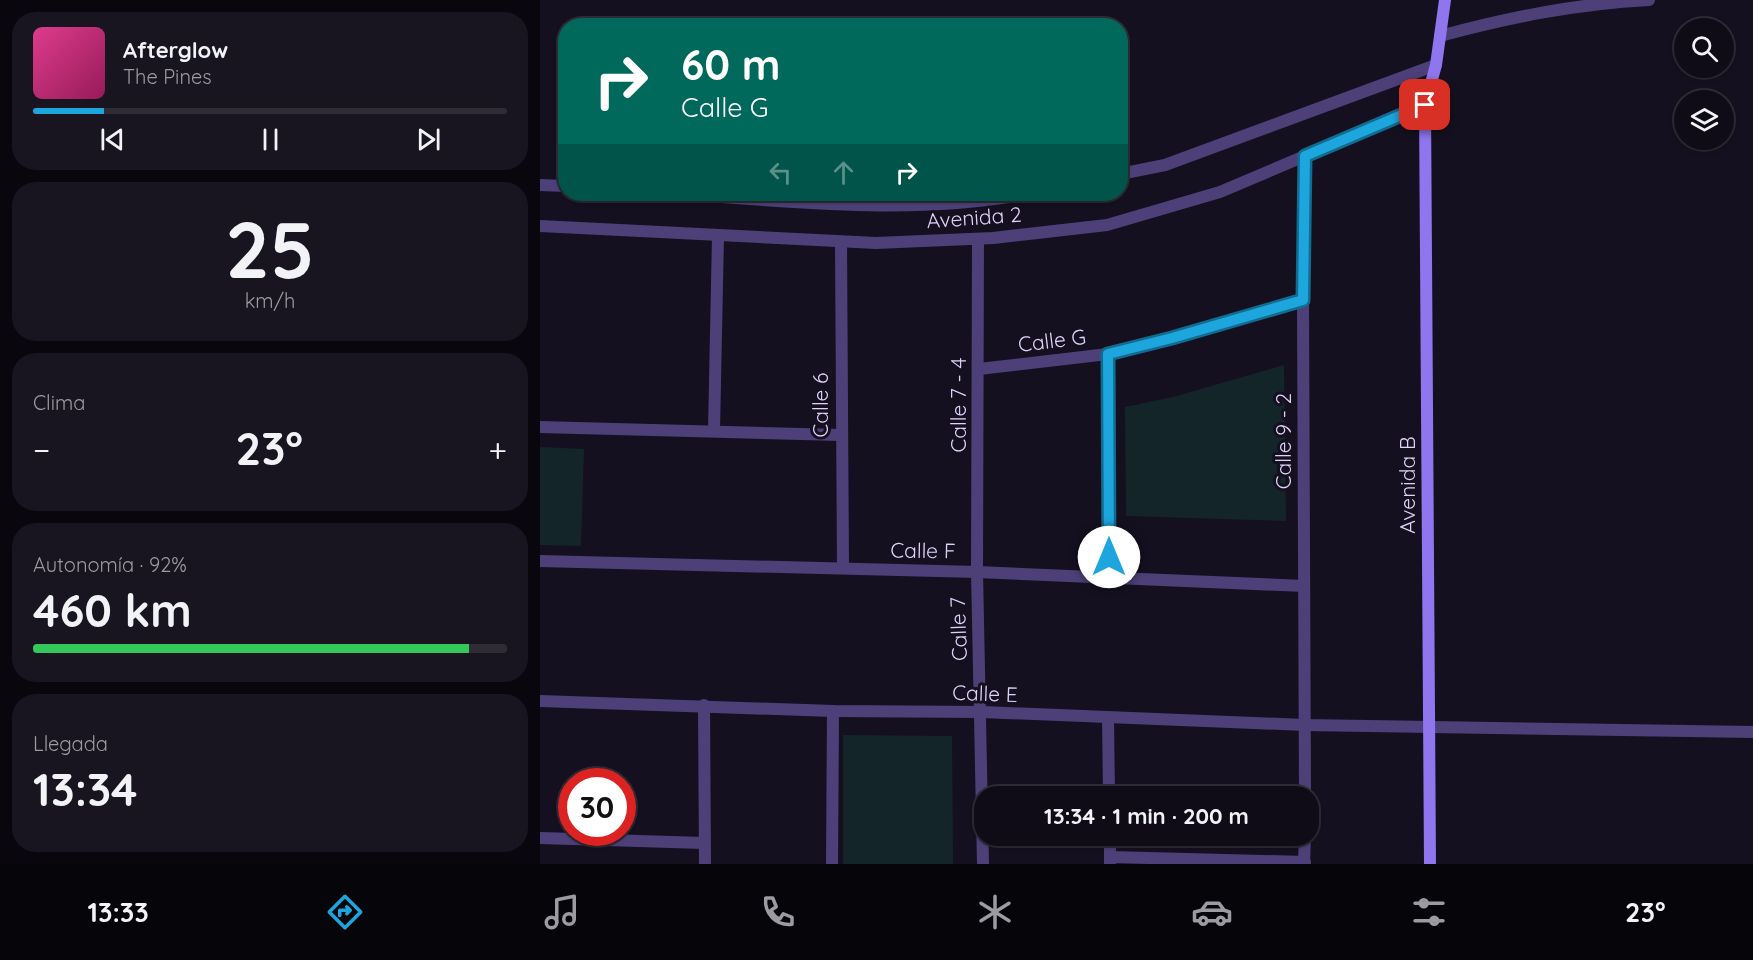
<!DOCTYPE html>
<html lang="es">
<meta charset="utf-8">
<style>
:root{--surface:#100c17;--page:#191520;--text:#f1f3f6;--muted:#9c9ba1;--line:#302c36;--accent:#1ca6dd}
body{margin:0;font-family:Quicksand,sans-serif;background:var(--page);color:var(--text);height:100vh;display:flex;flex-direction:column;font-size:22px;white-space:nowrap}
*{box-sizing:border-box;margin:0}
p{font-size:20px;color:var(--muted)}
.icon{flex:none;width:33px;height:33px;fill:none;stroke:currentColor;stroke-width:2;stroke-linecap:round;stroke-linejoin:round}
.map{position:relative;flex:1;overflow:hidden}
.side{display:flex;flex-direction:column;gap:12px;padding:12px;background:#09070d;width:540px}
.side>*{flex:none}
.guide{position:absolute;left:18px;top:18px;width:570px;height:183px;border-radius:24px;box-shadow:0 2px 4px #0004,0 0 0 2px var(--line);background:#00695c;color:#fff;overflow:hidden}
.fabs{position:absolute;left:1134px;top:18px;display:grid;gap:12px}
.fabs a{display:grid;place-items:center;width:60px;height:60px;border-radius:50%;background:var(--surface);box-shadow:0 2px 4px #0004,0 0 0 2px var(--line);font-size:30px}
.speed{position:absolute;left:18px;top:768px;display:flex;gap:12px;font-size:30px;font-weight:700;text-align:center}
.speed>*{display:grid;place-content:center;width:78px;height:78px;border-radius:50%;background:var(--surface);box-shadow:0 2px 4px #0004,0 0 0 2px var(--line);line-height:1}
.speed .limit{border:9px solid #d22;background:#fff;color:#111}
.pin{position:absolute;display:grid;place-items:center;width:51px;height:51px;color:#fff;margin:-26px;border-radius:12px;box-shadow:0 3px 9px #0006}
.me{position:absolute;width:66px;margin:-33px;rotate:0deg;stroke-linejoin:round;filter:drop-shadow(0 0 4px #0008)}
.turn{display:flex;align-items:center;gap:21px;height:126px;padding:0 24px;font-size:27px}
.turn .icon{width:78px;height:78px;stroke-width:2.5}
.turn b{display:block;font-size:42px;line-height:51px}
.lanes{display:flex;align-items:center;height:57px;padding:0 24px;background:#0003;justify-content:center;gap:30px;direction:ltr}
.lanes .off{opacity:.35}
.big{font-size:45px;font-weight:700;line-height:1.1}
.side .tile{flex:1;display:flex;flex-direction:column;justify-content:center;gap:9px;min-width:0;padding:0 21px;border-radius:24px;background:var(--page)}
.side .dial{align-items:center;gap:0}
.dial b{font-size:78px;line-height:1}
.song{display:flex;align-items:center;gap:18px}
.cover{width:72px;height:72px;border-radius:9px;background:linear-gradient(135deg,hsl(330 70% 55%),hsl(330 70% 35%))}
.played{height:6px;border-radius:3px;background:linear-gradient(90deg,var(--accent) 15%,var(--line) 15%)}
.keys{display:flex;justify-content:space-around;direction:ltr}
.heat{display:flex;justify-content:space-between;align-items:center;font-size:33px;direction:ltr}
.charge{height:9px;border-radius:4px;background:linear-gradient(90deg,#34c759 92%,var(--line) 0)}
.trip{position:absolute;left:434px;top:786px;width:345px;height:60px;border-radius:24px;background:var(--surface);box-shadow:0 2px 4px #0004,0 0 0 2px var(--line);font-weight:700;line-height:60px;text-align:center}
.menu{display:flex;height:96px;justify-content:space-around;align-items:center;background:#060509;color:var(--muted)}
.menu .icon{width:42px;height:42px}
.menu .selected{color:var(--accent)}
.menu b{font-size:27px;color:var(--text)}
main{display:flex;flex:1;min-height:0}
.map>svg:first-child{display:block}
</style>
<main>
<section class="side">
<div class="tile">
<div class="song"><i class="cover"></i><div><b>Afterglow</b><p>The Pines</p></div></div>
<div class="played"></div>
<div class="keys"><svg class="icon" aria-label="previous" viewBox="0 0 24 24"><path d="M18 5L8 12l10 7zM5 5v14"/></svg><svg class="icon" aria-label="pause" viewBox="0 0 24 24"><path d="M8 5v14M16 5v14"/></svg><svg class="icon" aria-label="next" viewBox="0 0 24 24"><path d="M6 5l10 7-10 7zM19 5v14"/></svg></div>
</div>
<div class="tile dial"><b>25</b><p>km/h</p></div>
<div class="tile"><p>Clima</p>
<div class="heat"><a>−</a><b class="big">23°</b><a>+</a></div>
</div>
<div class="tile"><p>Autonomía · 92%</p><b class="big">460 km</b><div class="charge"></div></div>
<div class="tile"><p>Llegada</p><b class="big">13:34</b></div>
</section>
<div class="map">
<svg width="1213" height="864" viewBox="0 0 1213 864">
<rect width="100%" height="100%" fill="#15101f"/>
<g fill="#132529">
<polygon points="744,365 746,521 586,516 585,407 633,397"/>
<polygon points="0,447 44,449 41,546 0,545"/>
<polygon points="303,735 412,736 413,864 303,864"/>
</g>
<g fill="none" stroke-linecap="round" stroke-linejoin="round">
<g stroke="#4d4079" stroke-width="12">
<path d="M900,36C971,17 1035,4 1109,0"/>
<polyline points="580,174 625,165 896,65"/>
<polyline points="0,185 26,186"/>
<path d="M136,194C250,201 372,216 486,194"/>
<polyline points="0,226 336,243 453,238 567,225 680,192 885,105"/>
<polyline points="438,239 437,572 443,864"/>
<polyline points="301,242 303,568"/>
<polyline points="568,354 569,579"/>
<polyline points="439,369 568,354 632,338 763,300"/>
<polyline points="0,427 300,435"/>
<polyline points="174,431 178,236"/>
<polyline points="0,561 437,572 764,586"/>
<polyline points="0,701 293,711 442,712 765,725 1213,732"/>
<polyline points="164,705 165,864"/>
<polyline points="568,719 569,796"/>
<polyline points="765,796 763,300 765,156"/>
<polyline points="570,836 570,863"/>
<polyline points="0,838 164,843"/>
<polyline points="570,857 765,862"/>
<polyline points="292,864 293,711"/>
<polyline points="764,864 765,836"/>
</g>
<polyline stroke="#8f76ee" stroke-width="12" points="890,864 885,105 896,65 905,0"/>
</g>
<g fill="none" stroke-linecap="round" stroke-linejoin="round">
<g stroke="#126c90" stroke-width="15">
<polyline id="route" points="569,557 568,354 632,338 763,300 765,156 885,105"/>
</g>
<use href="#route" stroke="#1ca6dd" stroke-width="10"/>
</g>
<g text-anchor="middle" stroke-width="6" stroke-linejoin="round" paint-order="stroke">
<g font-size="21" fill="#dfd3f9" stroke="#15101f">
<text transform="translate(434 218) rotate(-4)" y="7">Avenida 2</text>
<text transform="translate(512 341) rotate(-7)" y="7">Calle G</text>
<text transform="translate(281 405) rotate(-90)" y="7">Calle 6</text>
<text transform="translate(419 405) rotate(-90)" y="7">Calle 7 - 4</text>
<text transform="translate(744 441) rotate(-90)" y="7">Calle 9 - 2</text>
<text transform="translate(868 485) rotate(-90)" y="7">Avenida B</text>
<text transform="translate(383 551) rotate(1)" y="7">Calle F</text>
<text transform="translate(419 629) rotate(-92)" y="7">Calle 7</text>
<text transform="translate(445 694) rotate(2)" y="7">Calle E</text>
</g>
</g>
</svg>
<div class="fabs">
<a><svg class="icon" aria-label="search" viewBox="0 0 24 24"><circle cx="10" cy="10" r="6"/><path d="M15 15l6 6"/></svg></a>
<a><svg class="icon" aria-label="layers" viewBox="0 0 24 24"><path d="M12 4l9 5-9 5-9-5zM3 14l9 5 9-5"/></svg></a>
</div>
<div class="speed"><div class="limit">30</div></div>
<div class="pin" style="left:885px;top:105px;background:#d93025"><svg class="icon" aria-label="arrive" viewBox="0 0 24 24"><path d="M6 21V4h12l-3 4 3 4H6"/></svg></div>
<svg class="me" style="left:569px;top:557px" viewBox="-20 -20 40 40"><circle r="19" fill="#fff"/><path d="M0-13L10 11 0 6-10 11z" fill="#1ca6dd"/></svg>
<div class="trip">13:34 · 1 min · 200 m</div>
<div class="guide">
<div class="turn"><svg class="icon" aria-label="right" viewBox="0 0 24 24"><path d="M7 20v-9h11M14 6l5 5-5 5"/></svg><div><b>60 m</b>Calle G</div></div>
<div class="lanes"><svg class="icon off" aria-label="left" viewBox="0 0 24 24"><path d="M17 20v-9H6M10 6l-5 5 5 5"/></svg><svg class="icon off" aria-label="ahead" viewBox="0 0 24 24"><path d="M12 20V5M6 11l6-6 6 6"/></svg><svg class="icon" aria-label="right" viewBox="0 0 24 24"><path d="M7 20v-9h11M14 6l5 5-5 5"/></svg></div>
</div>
</div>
</main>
<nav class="menu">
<b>13:33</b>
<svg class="icon selected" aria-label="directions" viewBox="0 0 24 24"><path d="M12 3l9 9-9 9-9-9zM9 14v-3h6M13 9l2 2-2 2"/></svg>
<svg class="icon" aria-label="music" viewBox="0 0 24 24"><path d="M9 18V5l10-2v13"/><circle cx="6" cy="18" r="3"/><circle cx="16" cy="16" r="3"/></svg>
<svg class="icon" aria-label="phone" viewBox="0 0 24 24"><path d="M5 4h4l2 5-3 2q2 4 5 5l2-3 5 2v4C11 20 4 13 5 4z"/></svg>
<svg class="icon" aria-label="climate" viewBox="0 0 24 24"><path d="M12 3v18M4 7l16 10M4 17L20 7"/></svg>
<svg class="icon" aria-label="car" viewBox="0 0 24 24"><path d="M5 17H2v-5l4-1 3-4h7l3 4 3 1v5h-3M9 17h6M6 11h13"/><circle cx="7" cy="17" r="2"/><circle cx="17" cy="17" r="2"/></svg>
<svg class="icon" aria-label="filters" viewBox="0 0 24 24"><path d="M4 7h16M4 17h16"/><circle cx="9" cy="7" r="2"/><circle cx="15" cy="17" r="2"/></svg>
<b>23°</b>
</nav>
